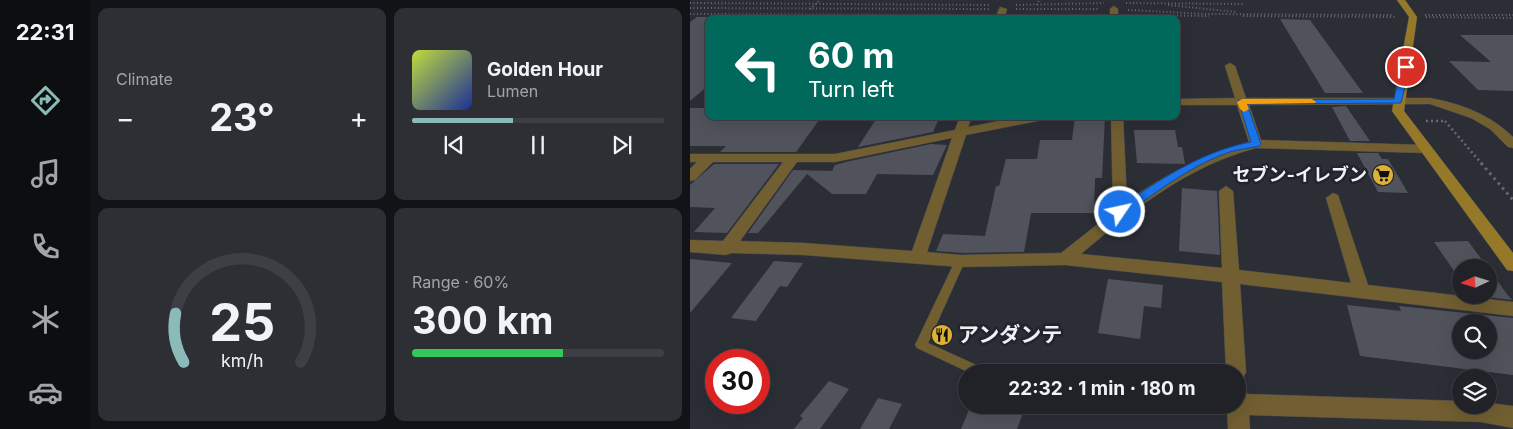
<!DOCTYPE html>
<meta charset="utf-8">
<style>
:root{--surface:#212228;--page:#2d2f34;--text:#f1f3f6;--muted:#a2a4a8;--line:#3e3f45;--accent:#8bbbb9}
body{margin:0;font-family:Inter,"Noto Sans JP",sans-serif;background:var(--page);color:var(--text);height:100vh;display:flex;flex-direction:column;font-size:19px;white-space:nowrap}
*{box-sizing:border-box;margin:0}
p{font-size:16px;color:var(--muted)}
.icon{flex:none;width:28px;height:28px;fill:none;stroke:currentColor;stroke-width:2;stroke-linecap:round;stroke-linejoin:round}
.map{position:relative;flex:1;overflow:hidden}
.panel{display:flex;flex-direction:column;gap:8px;padding:8px;background:#121316;width:600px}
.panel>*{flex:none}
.hud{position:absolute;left:15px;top:15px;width:475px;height:105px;border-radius:10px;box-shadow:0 5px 20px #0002,0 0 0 1px var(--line);background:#00695c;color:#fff;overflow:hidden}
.needle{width:32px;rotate:266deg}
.controls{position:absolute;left:762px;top:259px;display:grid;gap:10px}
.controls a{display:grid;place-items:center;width:45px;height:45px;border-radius:50%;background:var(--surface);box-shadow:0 5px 20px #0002,0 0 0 1px var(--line);font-size:25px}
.speed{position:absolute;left:15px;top:349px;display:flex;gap:10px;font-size:25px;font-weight:700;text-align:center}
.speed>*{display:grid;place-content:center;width:65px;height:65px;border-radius:50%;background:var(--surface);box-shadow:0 5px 20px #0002,0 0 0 1px var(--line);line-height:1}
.speed .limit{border:8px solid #d22;background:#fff;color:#111}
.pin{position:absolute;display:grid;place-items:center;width:42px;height:42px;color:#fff;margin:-21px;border:2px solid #fff;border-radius:50%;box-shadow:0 1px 5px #0007}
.me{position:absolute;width:55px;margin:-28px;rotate:56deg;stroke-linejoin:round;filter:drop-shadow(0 0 4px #0008)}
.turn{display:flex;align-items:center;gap:18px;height:105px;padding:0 20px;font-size:22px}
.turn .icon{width:65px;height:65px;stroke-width:2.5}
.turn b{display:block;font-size:35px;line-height:42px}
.big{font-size:38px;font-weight:700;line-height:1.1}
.panel .tile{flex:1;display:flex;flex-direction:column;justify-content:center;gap:8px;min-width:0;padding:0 18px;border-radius:10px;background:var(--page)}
.panel .dial{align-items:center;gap:0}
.dial svg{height:130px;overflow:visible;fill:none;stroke:var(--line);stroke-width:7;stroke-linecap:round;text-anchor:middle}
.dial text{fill:var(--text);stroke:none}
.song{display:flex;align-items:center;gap:15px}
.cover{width:60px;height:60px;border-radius:8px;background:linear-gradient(135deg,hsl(70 70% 55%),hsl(230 70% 35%))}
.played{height:5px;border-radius:2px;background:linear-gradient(90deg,var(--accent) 40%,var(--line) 40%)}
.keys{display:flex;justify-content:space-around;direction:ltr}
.heat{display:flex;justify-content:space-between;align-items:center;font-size:28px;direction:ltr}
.charge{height:8px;border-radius:4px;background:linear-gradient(90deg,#34c759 60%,var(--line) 0)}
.panel .tiles{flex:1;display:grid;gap:8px;grid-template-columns:repeat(2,1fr)}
.trip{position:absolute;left:268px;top:364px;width:288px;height:50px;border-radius:25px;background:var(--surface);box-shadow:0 5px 20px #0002,0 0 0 1px var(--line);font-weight:700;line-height:50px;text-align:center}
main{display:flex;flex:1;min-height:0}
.dock{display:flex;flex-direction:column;width:90px;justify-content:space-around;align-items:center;background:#0d0e10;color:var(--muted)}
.dock .icon{width:35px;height:35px}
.dock .on{color:var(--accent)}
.dock b{font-size:22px;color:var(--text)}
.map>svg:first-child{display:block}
</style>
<main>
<nav class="dock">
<b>22:31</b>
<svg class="icon on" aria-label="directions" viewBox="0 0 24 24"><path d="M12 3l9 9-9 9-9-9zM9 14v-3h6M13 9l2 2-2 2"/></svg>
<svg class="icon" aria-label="music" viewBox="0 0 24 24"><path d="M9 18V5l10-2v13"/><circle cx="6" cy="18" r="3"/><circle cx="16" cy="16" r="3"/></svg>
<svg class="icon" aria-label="phone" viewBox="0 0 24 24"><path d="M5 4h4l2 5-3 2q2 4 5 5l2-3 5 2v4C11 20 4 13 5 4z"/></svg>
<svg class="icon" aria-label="climate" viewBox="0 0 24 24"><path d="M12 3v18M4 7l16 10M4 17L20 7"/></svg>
<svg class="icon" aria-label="car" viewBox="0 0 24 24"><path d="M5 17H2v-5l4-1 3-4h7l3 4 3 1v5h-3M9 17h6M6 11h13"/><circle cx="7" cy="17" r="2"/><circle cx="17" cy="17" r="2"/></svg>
</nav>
<section class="panel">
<div class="tiles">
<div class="tile"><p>Climate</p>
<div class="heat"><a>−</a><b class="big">23°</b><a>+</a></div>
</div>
<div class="tile">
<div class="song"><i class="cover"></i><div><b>Golden Hour</b><p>Lumen</p></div></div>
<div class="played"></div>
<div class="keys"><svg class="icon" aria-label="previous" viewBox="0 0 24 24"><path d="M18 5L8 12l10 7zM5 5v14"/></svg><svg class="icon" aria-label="pause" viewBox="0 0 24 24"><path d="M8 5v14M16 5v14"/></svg><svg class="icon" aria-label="next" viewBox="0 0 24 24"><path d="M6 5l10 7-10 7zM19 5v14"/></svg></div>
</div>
<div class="tile dial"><svg viewBox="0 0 100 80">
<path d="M14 69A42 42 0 1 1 86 69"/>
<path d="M14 69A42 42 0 0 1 9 39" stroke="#8bbbb9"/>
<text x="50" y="56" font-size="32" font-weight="700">25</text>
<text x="50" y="72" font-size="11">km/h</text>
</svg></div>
<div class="tile"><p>Range · 60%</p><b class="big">300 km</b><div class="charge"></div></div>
</div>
</section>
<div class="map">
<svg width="823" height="429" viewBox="0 0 823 429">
<rect width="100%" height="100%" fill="#2c2e36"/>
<g fill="#51535c" fill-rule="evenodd">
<polygon points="7,17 19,17 19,85 0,101 0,22"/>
<polygon points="590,19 620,20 673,93 635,93"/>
<polygon points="770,35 823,35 823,91 788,90 759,61 801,62"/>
<polygon points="656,106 680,141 660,141 642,107"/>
<polygon points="0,108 19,108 19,116 132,116 106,152 30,152 36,146 0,146"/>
<polygon points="188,116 250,116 243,132 168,147"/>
<polygon points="385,116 415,116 412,178 405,178 404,213 341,213 334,252 273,253 246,251 253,234 295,236 306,186 309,186 316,159 347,159 350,140 382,140"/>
<polygon points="444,130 485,130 488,147 492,147 495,164 447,163"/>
<polygon points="241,144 257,145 243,175 187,174 176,194 142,194 117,174 68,233 58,233 103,170 142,171 145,165 160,161"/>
<polygon points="667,153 688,153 692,159 698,159 718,193 688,192"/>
<polygon points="24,164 89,164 37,233 4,232 25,208 0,207 0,185"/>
<polygon points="492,188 527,191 530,255 489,251"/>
<polygon points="778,241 798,268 771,268 771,281 744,242"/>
<polygon points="0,259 42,263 0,313"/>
<polygon points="84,261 113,263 97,287 90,286 66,321 41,318"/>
<polygon points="799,269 816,293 822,300 780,295 799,295"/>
<polygon points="418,279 473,285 471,308 454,306 450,339 408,333"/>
<path d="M657,305L711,311L709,306L823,318V375L670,356ZM771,322H799V350H771Z"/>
<polygon points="139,381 159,389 130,429 104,429 113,418 110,416"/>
<polygon points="188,398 212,404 199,429 170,429"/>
<polygon points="281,405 336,405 327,429 271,429"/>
</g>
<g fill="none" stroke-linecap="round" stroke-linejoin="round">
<g stroke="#474951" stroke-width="1">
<polygon id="lane" points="270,257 273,258 275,261 238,343 293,368 295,372 278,372 227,348 225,345 265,261 267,258"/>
</g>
<g stroke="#474951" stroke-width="1">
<g id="street">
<polygon points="424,6 428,9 428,19 420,19 420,9"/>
<polygon points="310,7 317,9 314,19 305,19"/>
<path d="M540,63L545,66L556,98H740C772,104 799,114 823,137V148L818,147L800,129L781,118L740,104L559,105L571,140L735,145L741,149L735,153L566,148C498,166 444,209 391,254L532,268L529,191L536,186L543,191L549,270L661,283L636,198L643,193L648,195L678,285L823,302V316L550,284L556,372L554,376L557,394L771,401V405H799V403L823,406V428L791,422L559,415L560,429H538L537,405H546V372H536L532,282L375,265L270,267L114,255L42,253L36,255L0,252V240L33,241L93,162H23L5,180L0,181V169L7,162H0V154H145L265,130L270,116H282L278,127L334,116H359L353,120L276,135L237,252L270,255L371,253L423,212L421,116H433L437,201C475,175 514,154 559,142L547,105H486V99L545,98L535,66ZM262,138L222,251L114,243L50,241L107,162H145Z"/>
</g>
</g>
<g stroke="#474951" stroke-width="1">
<polygon id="secondary" points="707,0 715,0 727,17 714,111 823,253 823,271 817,270 702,111 719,17"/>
</g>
<g stroke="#676970" stroke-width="2" stroke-dasharray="1 2.5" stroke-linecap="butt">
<polyline points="0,3 299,5"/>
<polyline points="436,3 553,4"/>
<polyline points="326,5 414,3"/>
<polyline points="347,5 349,0"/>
<polyline points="478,5 546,12"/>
<polyline points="0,8 299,9"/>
<polyline points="326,9 409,9"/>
<polyline points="438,10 517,14 704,15"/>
<polyline points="0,14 297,15"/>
<polyline points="326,15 409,15"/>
<polyline points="438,15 519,16"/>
<polyline points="735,15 823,15"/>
<polyline points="553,16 707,17"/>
<polyline points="736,17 823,18"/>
</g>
<g stroke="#676970" stroke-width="2.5" stroke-dasharray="2 3" stroke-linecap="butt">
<polyline points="736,121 754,121"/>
<polyline points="755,121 792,164"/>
</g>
<polyline stroke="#676970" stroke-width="3" stroke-dasharray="2.5 4" stroke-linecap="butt" points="791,163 823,200"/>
<use href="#lane" fill="#715f31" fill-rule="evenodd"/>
<use href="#street" fill="#715f31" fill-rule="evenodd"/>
<use href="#secondary" fill="#967928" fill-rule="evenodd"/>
<polyline stroke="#676970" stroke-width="2" stroke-dasharray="1 2.5" stroke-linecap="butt" points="120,9 130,0"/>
</g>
<path fill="#1a73e8" stroke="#114b97" d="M716,64L720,67L711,103L557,104L571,144L570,146C561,148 552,149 543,151C504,163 467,192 434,215H426L424,212C430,205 441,200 449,194C484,171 519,150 561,142L548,100L704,99L712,67Z"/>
<polygon fill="#f59e0b" points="622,99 626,102 625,103 557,104 559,109 554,112 550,109 547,102 552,99"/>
<defs>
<g id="supermarket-disc" transform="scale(1.125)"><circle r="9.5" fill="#ddb133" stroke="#22242c"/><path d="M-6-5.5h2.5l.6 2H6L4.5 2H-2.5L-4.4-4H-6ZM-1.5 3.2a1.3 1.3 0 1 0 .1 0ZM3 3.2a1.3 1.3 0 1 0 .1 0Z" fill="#111"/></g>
<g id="restaurant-disc" transform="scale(1.125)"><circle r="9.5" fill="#ddb133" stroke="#22242c"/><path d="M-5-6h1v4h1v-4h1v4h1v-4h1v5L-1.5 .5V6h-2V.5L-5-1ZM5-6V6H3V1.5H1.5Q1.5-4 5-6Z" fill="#111"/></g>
</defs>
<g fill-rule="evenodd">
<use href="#supermarket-disc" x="693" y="175"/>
<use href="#restaurant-disc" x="252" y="335"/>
</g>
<g text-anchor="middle" stroke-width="5" stroke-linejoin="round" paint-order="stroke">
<g font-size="18" font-weight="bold" fill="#eff1f6" stroke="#22242c" text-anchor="end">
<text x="677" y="181">セブン-イレブン</text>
</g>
<g font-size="21" font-weight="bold" fill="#eff1f6" stroke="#22242c" text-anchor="start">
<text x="268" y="342">アンダンテ</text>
</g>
</g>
</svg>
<div class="controls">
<a><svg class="needle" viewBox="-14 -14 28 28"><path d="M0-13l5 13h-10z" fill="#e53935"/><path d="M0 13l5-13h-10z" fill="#a2a4a8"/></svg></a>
<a><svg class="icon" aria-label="search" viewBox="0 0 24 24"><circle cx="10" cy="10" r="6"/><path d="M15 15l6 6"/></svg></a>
<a><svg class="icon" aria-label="layers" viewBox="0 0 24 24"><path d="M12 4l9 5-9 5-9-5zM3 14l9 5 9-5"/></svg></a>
</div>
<div class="speed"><div class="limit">30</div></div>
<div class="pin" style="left:716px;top:67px;background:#d93025"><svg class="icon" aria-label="arrive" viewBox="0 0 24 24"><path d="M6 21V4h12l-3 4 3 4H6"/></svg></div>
<svg class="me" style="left:430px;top:212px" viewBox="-20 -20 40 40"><circle r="17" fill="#1a73e8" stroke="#fff" stroke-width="3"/><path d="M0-11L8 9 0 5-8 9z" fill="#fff"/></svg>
<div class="trip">22:32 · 1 min · 180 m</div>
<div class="hud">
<div class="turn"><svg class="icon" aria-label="left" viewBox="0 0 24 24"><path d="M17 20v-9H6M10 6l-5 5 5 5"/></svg><div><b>60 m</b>Turn left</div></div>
</div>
</div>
</main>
